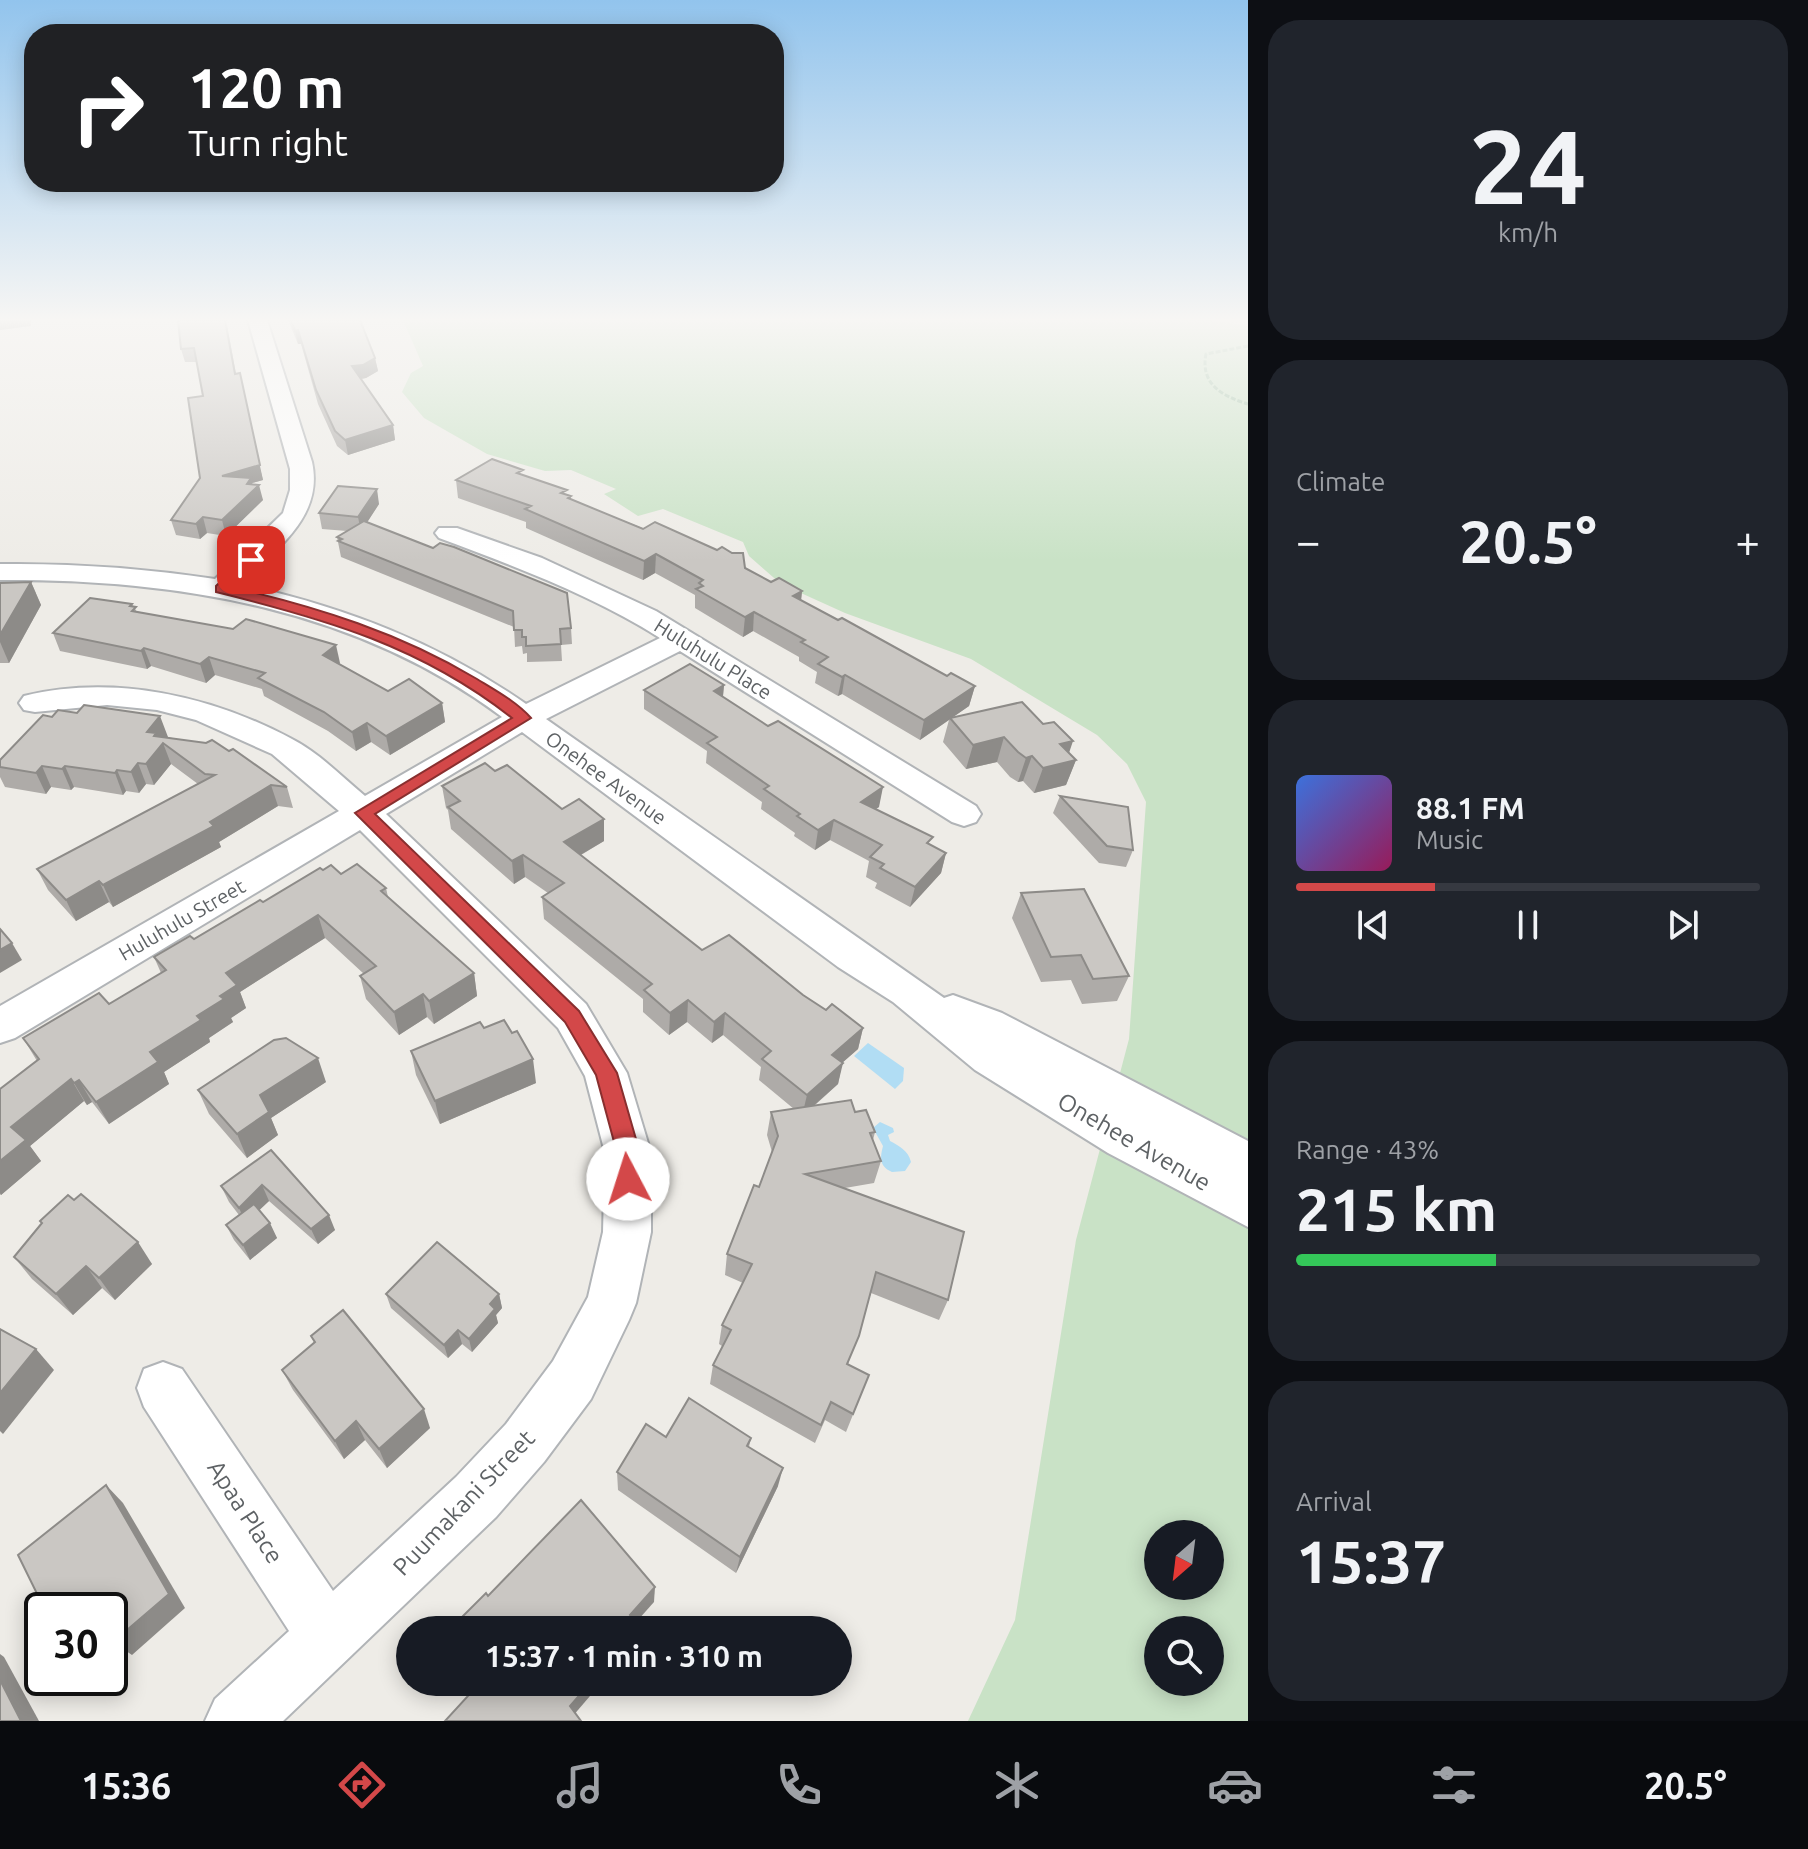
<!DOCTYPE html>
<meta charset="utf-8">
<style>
:root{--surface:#171b24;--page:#20242c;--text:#f1f3f6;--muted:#9ea1a6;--line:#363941;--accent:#d34849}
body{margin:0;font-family:Ubuntu,sans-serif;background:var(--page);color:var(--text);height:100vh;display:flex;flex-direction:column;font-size:30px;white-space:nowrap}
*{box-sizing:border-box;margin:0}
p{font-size:26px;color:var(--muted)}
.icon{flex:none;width:44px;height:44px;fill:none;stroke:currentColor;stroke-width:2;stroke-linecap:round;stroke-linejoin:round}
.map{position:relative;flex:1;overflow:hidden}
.drawer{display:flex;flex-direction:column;gap:20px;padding:20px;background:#0d0f14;width:560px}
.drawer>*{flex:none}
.hud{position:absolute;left:24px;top:24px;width:760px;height:168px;border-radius:32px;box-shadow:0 4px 20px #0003;background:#202124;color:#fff;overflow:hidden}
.needle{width:52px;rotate:208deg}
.tools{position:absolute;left:1144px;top:1520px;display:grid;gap:16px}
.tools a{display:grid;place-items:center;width:80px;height:80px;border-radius:50%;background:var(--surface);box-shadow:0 4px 20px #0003;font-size:40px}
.speed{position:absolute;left:24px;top:1592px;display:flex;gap:16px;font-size:40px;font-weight:700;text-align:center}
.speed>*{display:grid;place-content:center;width:104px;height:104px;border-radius:50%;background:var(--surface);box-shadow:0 4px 20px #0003;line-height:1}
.speed .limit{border:4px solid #111;border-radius:12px;background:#fff;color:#111}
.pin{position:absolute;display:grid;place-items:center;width:68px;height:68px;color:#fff;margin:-34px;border-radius:16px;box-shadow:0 4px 12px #0006}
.me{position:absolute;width:88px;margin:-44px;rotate:355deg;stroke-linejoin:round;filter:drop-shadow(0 0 6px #0008)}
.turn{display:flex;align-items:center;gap:28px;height:168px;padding:0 32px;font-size:36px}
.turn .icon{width:104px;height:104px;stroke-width:2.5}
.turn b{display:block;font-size:56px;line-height:68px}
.big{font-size:60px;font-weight:600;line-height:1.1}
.drawer .card{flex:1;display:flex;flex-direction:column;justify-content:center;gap:12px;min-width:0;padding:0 28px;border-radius:32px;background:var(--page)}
.drawer .dial{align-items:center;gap:0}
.dial b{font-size:104px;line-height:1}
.song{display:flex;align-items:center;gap:24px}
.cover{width:96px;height:96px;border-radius:12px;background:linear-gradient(135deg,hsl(220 70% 55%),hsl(330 70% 35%))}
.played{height:8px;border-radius:4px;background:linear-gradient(90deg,var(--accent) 30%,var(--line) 30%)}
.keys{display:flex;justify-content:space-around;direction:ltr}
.heat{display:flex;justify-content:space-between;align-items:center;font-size:44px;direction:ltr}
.charge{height:12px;border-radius:6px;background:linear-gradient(90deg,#34c759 43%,var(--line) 0)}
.trip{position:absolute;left:396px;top:1616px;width:456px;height:80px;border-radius:40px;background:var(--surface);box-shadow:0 4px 20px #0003;font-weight:600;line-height:80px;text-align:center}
.menu{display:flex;height:128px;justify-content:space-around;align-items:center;background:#090b0e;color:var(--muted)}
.menu .icon{width:56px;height:56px}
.menu .on{color:var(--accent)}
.menu b{font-size:36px;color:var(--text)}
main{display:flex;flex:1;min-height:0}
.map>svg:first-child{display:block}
</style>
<main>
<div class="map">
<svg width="1248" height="1721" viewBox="0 0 1248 1721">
<rect width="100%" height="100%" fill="#eeece7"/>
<path fill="#c9e2c6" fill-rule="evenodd" d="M403,320H1212L1248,326V1721H968L1015,1620L1076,1240L1129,1039L1146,802L1127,764L1097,735L971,659L845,613L781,584L749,556L743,542L663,509L638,516L604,494L616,489L571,470L545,471L487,454L424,418L402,392L411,373L423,366ZM1158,1534H1210V1586H1158ZM1158,1630H1210V1682H1158Z"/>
<g fill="#b1ddf4">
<polygon points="868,1043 904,1068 903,1081 895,1089 854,1056"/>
<path d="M880,1122L893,1128L894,1132L888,1135L890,1141C899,1146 908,1150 911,1162L905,1171L892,1172C879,1166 880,1158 883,1146L873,1128Z"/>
</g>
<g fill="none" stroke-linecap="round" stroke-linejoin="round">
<g stroke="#b1b4b7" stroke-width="4">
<path id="minor" d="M248,320H267L312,462C324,517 276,549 241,584C345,607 439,643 526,704L660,638C592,595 514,566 439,538L435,533L439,528H457L542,558L656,611L976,806L981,814L976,822L964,826L952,822L680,651L546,719L944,998L953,995L1002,1013L1248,1141V1227L1108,1153L975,1070L893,1002L838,967L522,732L386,814L586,1004L627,1073L651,1153V1232L636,1303L629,1320L591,1399L544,1462L496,1517L283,1721H205L215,1699L289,1631L144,1407L137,1388L144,1369L163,1362L182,1369L333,1591L456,1477L506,1424L553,1361L588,1297L603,1232L605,1153L585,1076L558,1028L360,830L15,1038L0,1043V1006L339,811L272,754L196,720L157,710L107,705L35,712L24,710L19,703L24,696C114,674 212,696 292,739C318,752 342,777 365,796L502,717C356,608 178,579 0,580V564C73,563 143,568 215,579L283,513L290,490V469Z"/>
</g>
<path stroke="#a0c2a7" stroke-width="3" stroke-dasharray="5 2" stroke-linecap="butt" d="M1248,346L1206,354C1200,384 1222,396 1248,404"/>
<use href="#minor" fill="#fff" fill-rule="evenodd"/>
</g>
<g fill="#aeaba8">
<polygon points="178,320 226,320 236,374 263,480 252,483 263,500 226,536 207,533 200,539 176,535 171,520 200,478 203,396 197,362 185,362 181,349"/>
<polygon points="288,320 360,320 375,358 378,371 366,378 361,379 393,425 395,440 348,455 337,446 318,404 301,344 298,344"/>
<polygon points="523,475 571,496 571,500 745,568 771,582 802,591 801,600 947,676 975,686 969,706 953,717 1069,753 1076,760 1066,785 1034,793 1023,781 1018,782 1010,777 997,762 966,769 943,742 949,720 920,740 842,694 838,696 815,683 817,672 799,661 799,657 753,631 743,637 695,608 695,595 655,573 643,580 526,528 526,522 458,498 456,480"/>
<polygon points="379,504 367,522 571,628 572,644 561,645 562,661 527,662 527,653 523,654 522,646 515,647 514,627 341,557 337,537 347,531 322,529 319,513"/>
<polygon points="31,582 41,605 9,663 0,663 0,583"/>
<polygon points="132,604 137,612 340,663 339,664 388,691 442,703 445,722 390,755 371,742 356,751 328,731 264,696 262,689 215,675 206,683 151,666 147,669 60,651 53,633"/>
<polygon points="724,685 723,697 879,807 875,809 930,845 946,853 941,873 910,907 875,888 877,883 866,877 869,861 830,840 815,850 794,836 795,833 761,809 762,802 706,763 707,751 644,709 644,690"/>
<polygon points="168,737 229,751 287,787 293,808 278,806 219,842 221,847 113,907 109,902 76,921 48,890 37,869 198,784 171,764 154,785 146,784 139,793 126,791 123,795 74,787 71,790 51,787 46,794 5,787 0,777 0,760"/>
<polygon points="495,771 562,809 604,819 604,841 581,855 702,950 803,995 826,1010 863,1028 858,1049 842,1063 838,1084 814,1106 855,1112 875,1132 873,1140 881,1161 874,1183 845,1188 948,1300 939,1320 871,1293 848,1364 869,1375 846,1432 825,1420 815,1443 710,1384 713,1365 722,1346 719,1344 722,1325 743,1283 725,1275 727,1254 759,1187 772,1152 767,1135 771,1112 794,1109 759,1080 761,1067 723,1035 712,1043 687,1022 669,1035 643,1012 643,999 544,919 542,897 548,893 525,877 514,884 451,829 448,810 446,808 442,786"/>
<polygon points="1060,796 1133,850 1126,867 1099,863 1053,813"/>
<polygon points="323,870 341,874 386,888 388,897 474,973 477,996 434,1024 427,1017 399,1035 366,999 360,976 364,974 325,938 240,992 246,1008 231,1018 233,1022 209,1038 210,1042 164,1072 169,1084 109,1124 92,1102 87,1105 84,1101 30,1146 41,1161 1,1195 0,1194 0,1089 37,1061 23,1038 109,1004 161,973 154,957 194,939"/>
<polygon points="1021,893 1129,976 1117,1001 1082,1004 1071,980 1041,982 1012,918"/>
<polygon points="411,1051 536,1083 440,1124 416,1075"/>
<polygon points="326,1082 271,1118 278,1135 247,1158 209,1114 198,1090"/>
<polygon points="271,1150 335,1230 318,1244 269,1201 259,1210 277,1238 250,1260 234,1240 226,1225 239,1215 229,1202 221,1186"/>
<polygon points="74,1200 152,1264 115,1300 102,1288 73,1315 32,1279 14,1257"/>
<polygon points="386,1294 499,1294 502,1308 496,1315 498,1323 472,1352 462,1344 448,1358 391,1308"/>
<polygon points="311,1336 430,1428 387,1468 365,1440 344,1459 293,1390 282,1370 314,1343"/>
<polygon points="666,1437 751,1438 749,1447 778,1486 736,1573 618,1490 617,1472"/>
</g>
<g fill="#8d8b88">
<polygon points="0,320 31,320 31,326 0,330"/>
<polygon points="298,330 301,344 298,344 295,331"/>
<polygon points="375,358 378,371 366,378 354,380 352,366"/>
<polygon points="240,373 263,480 252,483 254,490 259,485 263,500 226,536 222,520 222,476"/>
<polygon points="393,425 395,440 348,455 345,440"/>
<polygon points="377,489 379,504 361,532 358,517"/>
<polygon points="203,517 207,533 200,539 196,524"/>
<polygon points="656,554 655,573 643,580 644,561"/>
<polygon points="31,582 41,605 9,663 0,642 0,635"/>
<polygon points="802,591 800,610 793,596"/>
<polygon points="754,612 753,631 743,637 745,617"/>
<polygon points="336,645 340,663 327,674 323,655"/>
<polygon points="144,648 151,666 147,669 141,651"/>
<polygon points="209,657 215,675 206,683 200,664"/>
<polygon points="845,675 842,694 838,696 842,677"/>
<polygon points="724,685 722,705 714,691"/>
<polygon points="975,686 969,706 920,740 924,720"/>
<polygon points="442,703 445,722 390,755 386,736"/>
<polygon points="160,716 168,737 163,743 171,764 154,785 146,764 147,732"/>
<polygon points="367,723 371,742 356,751 352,732"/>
<polygon points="1004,737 997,762 966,769 973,745"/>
<polygon points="1073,741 1066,762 1076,760 1066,785 1034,793 1043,768 1060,744"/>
<polygon points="1032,756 1023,781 1018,782 1026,758"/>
<polygon points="138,763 146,784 139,793 131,772"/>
<polygon points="42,766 51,787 46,794 36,773"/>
<polygon points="65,766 74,787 71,790 62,769"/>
<polygon points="117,770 126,791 123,795 115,773"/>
<polygon points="271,785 278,806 219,842 221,847 113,907 103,885"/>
<polygon points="883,787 879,807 857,822 861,802"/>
<polygon points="604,819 604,841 565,864 564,842"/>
<polygon points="834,820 830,840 815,850 818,830"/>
<polygon points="946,853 941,873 910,907 915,887"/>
<polygon points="523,855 525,877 514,884 512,861"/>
<polygon points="99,881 109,902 76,921 66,900"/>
<polygon points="318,915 325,938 240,992 246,1008 231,1018 233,1022 209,1038 210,1042 164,1072 169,1084 109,1124 96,1102 150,1052 197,1016 220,996 226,973"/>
<polygon points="12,943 22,960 0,973 0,950"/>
<polygon points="474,973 477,996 434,1024 429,1001"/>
<polygon points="423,994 427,1017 399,1035 394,1012"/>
<polygon points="688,1000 687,1022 669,1035 670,1013"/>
<polygon points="725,1013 723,1035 712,1043 714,1022"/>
<polygon points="863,1028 858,1049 827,1076 832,1055"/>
<polygon points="318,1058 326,1082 271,1118 278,1135 247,1158 237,1134 260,1095"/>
<polygon points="533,1059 536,1083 440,1124 435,1101"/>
<polygon points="843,1063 838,1084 802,1116 807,1095"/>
<polygon points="71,1079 84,1101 30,1146 41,1161 1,1195 0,1193 0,1161 11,1127"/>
<polygon points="79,1080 92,1102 87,1105 74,1083"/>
<polygon points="262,1185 269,1201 246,1223 239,1208"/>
<polygon points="329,1215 335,1230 318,1244 311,1229"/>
<polygon points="270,1223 277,1238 250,1260 243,1245"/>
<polygon points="138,1242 152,1264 115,1300 99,1278"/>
<polygon points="86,1266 102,1288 73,1315 56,1294"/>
<polygon points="499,1294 502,1308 496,1315 498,1323 472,1352 469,1339 490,1304"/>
<polygon points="458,1330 462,1344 448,1358 444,1345"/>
<polygon points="36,1349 54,1370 3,1434 0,1431 0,1393"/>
<polygon points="424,1409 430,1428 387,1468 379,1449"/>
<polygon points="356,1421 365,1440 344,1459 335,1441"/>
<polygon points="783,1468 778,1486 736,1573 740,1557"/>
<polygon points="106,1485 123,1503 185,1608 132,1655 113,1642"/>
<polygon points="655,1587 654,1602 630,1629 630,1615"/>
<polygon points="0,1654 4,1657 39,1721 21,1721 0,1680"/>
<polygon points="591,1682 602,1682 572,1717 570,1706"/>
</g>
<g fill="#cac7c3" stroke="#8d8b88" stroke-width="2">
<polygon points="178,320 225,320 235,374 240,373 260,465 222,476 251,478 247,484 259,485 222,520 203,517 196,524 171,520 200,478 188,398 203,396 194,348 181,349"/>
<polygon points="291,320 360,320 375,358 363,365 352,366 393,425 345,440 335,431 316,390 298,330 295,331"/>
<polygon points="492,459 523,470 517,473 567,490 561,493 571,496 568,498 643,529 655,522 717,550 722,547 732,553 743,553 745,568 771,582 779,578 802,591 793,596 838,620 842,618 947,676 951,673 975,686 924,720 845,675 842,677 818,664 828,657 801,642 805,640 754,612 745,617 696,589 703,586 699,583 703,580 656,554 644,561 525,509 531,506 456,480"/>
<polygon points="338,486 377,489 358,517 319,513"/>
<polygon points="364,521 433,548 440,543 454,547 567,593 571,628 560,629 561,644 526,646 526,637 522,637 522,630 514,630 513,611 338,541 342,539 337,537"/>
<polygon points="31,582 0,635 0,583"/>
<polygon points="90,598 132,604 130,606 136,607 132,611 233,629 246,619 336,645 323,655 388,691 409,679 442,703 386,736 367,723 352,732 324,712 258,678 265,673 209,657 200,664 144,648 141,651 53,633"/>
<polygon points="690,664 724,685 714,691 768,726 778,721 883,787 861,802 933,837 927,843 946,853 915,887 880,868 884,864 870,857 882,845 834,820 818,830 797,816 800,814 764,789 769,786 707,743 717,737 644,690"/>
<polygon points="1022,702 1043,724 1054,722 1073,741 1060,744 1076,760 1043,768 1032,756 1026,758 1018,752 1004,737 973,745 950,718"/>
<polygon points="84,705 160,716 147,732 156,733 154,736 206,743 212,740 229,751 233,749 287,787 271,785 210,822 214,826 103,885 99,881 66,900 37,869 215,775 205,774 163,743 146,764 138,763 131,772 117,770 115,773 65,766 62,769 42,766 36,773 0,767 0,760 43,715 52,717 58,710 77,713"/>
<polygon points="485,763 495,771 507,765 562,809 579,799 604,819 564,842 702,950 729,935 803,995 826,1010 832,1004 863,1028 832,1055 843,1063 807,1095 762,1059 771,1051 725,1013 714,1022 688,1000 670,1013 644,990 652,984 542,897 564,883 523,855 512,861 448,807 460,801 442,786"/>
<polygon points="1060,796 1128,807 1133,850 1107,846"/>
<polygon points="357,864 386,888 381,891 474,973 429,1001 423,994 394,1012 360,976 376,966 318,915 226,973 237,985 220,996 224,999 197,1016 201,1020 150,1052 158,1062 96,1102 79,1080 74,1083 71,1079 11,1127 26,1140 0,1161 0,1089 39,1059 23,1038 99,993 109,1004 166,970 154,957 190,936 194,939 260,900 263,902 320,868 323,870 331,865 341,874"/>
<polygon points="1084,889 1129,976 1093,979 1081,955 1051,957 1021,893"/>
<polygon points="0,929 12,943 0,950"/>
<polygon points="504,1020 512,1033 517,1031 533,1059 435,1101 411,1051 480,1022 484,1028"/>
<polygon points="286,1038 318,1058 260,1095 269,1112 237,1134 198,1090 274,1040"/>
<polygon points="851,1100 855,1112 866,1110 875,1132 870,1133 881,1161 805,1174 964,1232 948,1300 876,1272 859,1336 847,1364 869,1375 853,1414 831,1402 821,1425 713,1365 731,1330 722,1325 752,1264 727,1254 754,1185 759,1187 778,1136 771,1112"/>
<polygon points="271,1150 329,1215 311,1229 262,1185 239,1208 221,1186"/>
<polygon points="81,1194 138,1242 99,1278 86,1266 56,1294 14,1257 42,1223 40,1221 68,1195 74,1200"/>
<polygon points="254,1204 270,1223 243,1245 226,1225"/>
<polygon points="437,1242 499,1294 490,1304 495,1309 469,1339 458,1330 444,1345 386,1294"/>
<polygon points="343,1310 424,1409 379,1449 356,1421 335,1441 282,1370 315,1342 311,1336"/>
<polygon points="0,1329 36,1349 0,1393"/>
<polygon points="689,1398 751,1438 747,1446 783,1468 740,1557 617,1472 646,1424 666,1437"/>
<polygon points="106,1485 169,1594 113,1642 110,1636 110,1610 45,1610 18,1555"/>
<polygon points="581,1500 655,1587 630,1615 640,1626 637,1630 449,1630 486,1593 488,1596"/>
<polygon points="0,1680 21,1721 0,1721"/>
<polygon points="458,1682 591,1682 570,1706 581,1721 445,1721 468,1696"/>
</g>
<linearGradient id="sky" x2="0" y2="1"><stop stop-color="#92c4ed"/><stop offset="0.57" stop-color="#f7f6f4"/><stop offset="1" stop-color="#f7f6f4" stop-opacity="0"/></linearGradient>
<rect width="1248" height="561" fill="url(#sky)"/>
<path fill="#d34849" stroke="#892f2f" stroke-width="2" d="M246,557L258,560L231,587C318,607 400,633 477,679C495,690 517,702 531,718L375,814L579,1011L617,1073L640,1153L639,1179L636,1187L628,1190L620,1187L616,1179L617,1153L596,1075L565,1022L355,813L512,718C422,647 326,619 216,592V586Z"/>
<g text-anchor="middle" stroke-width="6" stroke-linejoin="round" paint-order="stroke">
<g font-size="20" fill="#5e6265" stroke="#fff">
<text transform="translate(713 659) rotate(32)" y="7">Huluhulu Place</text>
<text transform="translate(606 778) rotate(36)" y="7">Onehee Avenue</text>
<text transform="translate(182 920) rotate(-30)" y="7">Huluhulu Street</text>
</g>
<g font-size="24" fill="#5e6265" stroke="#fff">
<text transform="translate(1134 1142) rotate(30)" y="8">Onehee Avenue</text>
<text transform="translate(464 1503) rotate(-46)" y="8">Puumakani Street</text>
<text transform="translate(245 1512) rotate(57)" y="8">Apaa Place</text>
</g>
</g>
</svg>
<div class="tools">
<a><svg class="needle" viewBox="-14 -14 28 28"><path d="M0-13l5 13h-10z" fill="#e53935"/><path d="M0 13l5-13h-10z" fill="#9ea1a6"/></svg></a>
<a><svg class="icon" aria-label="search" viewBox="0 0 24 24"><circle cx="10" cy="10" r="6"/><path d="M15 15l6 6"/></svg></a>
</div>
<div class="speed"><div class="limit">30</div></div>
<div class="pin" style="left:251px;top:560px;background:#d93025"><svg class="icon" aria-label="arrive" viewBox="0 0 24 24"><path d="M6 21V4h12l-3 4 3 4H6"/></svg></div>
<svg class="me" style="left:628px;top:1179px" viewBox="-20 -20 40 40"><circle r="19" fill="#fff"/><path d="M0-13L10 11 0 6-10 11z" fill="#d34849"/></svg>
<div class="trip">15:37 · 1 min · 310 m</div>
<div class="hud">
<div class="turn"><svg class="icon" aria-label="right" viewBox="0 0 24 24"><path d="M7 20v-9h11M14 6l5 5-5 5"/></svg><div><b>120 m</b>Turn right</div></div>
</div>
</div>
<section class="drawer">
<div class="card dial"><b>24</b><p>km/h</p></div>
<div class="card"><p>Climate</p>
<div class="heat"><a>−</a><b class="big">20.5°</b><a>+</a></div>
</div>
<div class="card">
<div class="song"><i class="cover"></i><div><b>88.1 FM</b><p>Music</p></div></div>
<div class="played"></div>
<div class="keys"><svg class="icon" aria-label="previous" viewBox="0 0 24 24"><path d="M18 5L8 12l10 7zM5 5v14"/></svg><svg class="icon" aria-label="pause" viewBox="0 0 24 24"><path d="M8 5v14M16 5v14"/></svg><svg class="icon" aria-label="next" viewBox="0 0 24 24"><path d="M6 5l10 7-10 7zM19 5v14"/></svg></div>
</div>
<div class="card"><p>Range · 43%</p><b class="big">215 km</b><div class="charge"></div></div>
<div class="card"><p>Arrival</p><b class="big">15:37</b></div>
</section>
</main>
<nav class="menu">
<b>15:36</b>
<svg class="icon on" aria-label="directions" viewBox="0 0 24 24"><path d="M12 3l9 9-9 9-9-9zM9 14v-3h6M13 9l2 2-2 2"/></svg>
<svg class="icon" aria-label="music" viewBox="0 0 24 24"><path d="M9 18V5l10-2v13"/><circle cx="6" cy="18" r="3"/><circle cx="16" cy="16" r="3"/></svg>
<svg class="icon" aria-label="phone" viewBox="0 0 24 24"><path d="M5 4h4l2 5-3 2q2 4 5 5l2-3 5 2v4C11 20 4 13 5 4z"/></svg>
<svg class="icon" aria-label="climate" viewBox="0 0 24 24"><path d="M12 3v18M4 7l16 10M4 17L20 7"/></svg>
<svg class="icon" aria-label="car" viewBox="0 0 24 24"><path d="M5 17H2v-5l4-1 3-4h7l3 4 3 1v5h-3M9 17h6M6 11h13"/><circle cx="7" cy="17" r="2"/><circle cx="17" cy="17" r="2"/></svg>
<svg class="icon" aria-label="filters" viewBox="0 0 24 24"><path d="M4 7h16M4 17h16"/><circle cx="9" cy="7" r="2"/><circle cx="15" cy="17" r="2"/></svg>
<b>20.5°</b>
</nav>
